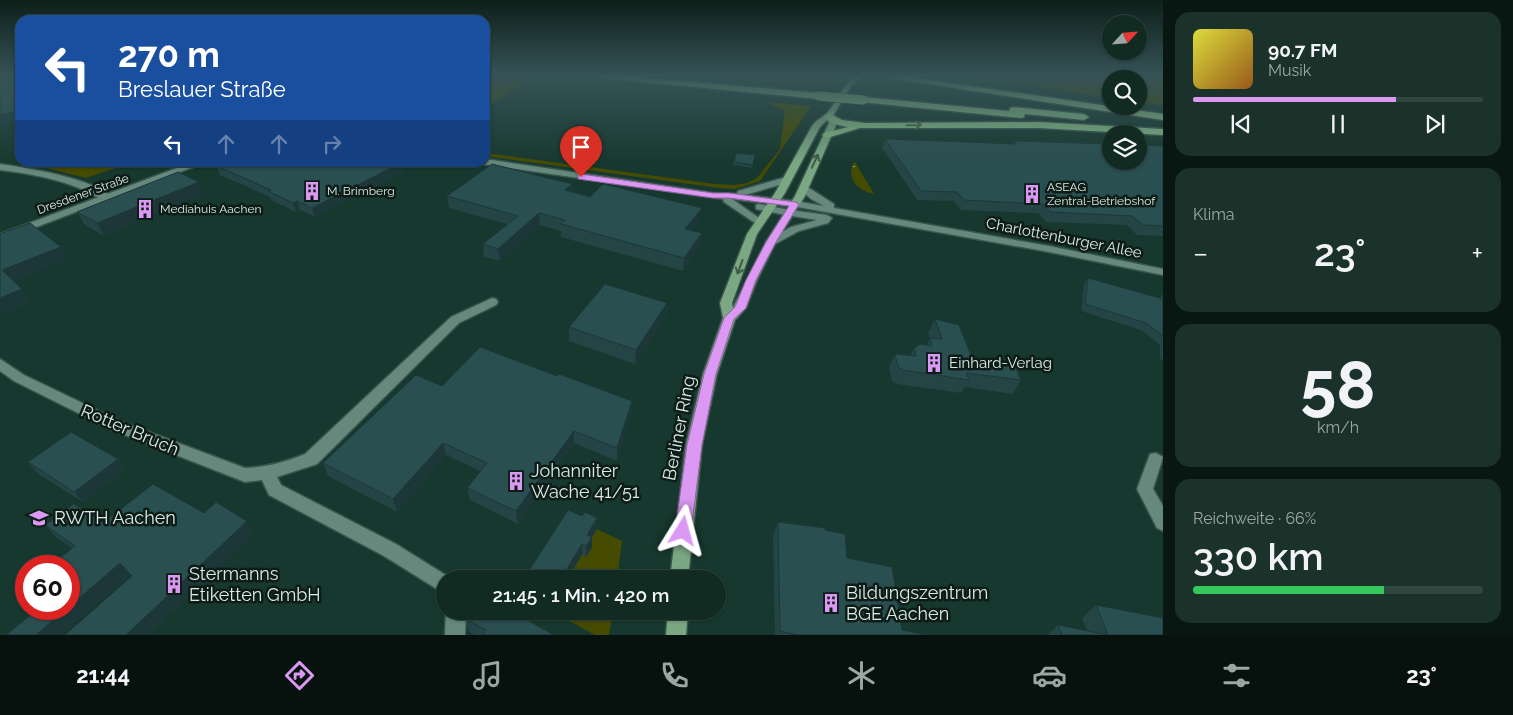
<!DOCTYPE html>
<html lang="de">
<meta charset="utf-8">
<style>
:root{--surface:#112a22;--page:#1a322a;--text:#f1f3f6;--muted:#9ca7a5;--line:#304640;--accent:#dc99f4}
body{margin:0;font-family:Raleway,sans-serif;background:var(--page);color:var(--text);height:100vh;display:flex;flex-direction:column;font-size:19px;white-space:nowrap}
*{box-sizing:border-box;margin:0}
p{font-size:16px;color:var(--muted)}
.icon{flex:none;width:28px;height:28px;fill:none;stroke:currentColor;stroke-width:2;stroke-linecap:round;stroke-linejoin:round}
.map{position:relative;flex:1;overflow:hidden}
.drawer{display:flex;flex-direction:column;gap:12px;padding:12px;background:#091713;width:350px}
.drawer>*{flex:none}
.guide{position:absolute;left:15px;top:15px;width:475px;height:152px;border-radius:15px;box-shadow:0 1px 4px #0004,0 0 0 1px var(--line);background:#1a4fa0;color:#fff;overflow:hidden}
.needle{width:32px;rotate:64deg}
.buttons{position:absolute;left:1102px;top:15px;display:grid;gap:10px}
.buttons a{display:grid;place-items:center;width:45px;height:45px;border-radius:50%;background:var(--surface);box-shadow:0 1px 4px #0004,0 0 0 1px var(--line);font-size:25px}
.speed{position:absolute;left:15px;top:555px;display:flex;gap:10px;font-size:25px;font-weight:700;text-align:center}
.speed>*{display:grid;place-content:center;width:65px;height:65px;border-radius:50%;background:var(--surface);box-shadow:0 1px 4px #0004,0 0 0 1px var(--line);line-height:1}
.speed .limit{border:8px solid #d22;background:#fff;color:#111}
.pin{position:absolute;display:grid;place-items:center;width:42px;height:42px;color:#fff;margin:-51px -21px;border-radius:50% 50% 50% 0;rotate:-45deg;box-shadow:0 0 5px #0007}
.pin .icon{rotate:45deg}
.me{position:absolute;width:55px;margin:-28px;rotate:8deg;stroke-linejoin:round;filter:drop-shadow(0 0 4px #0008)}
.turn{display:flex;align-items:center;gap:18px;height:105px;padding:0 20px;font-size:22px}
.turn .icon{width:65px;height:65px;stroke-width:2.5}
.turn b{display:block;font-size:35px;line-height:42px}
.lanes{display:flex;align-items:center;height:48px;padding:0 20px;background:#0003;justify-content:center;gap:25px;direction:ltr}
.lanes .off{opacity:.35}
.big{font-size:38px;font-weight:600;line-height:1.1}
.drawer .card{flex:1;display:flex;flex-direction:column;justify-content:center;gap:8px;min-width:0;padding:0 18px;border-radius:15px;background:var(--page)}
.drawer .dial{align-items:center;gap:0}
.dial b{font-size:65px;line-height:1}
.song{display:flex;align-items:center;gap:15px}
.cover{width:60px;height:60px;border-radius:8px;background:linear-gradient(135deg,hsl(60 70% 55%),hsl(30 70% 35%))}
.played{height:5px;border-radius:2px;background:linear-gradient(90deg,var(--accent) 70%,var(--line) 70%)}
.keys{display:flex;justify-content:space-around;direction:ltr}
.heat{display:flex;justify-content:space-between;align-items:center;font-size:28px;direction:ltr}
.charge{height:8px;border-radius:4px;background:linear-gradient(90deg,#34c759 66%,var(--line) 0)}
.trip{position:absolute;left:436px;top:570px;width:290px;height:50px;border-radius:25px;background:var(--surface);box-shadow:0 1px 4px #0004,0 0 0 1px var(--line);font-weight:600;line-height:50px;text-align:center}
.dock{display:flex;height:80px;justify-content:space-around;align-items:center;background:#07110e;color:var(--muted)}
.dock .icon{width:35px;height:35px}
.dock .active{color:var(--accent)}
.dock b{font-size:22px;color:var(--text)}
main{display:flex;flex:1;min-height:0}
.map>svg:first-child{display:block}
</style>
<main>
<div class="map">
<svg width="1163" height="635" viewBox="0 0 1163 635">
<rect width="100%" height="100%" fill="#17382e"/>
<g fill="#454b00">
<polygon points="485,76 524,77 526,86 520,87 485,107"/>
<polygon points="710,76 835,76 827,86"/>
<polygon points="967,76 1163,76 1163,105 1139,102 1139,79 1111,79 1111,98"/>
<polygon points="765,102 811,106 760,181 735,189 719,188 485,156 485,153 715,184 735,185 747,183 757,178 780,149 785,110"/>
<path d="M854,162H855L874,194C858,191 845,178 854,162Z"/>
<polygon points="51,163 50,164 106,166 130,163 86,178 30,164"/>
<polygon points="597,529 622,541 617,579 568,579 582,554 586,556 591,548 587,545"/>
<polygon points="551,611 613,611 609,635 595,635"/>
</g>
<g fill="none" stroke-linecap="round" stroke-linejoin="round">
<g stroke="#38544c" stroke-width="3">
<g id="minor">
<path d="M0,164C28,168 93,178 113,198L111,200C102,202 89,192 79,188C54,178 27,173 0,170Z"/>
<path d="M492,298L496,299L498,302L496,305L459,323L317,464L277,477L281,485L396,544L452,579H445V594L384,556L269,495L262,480L245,482L112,430L14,381L0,371V359L24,375L122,422L245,468C267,467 286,462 305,454L451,317Z"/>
<polygon points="1156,453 1163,457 1153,489 1163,506 1163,531 1157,528 1137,489 1150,454"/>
<polygon points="446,611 466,611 465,635 445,635"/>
</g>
</g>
<g stroke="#38544c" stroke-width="3">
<g id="tertiary">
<polygon points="193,162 206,162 0,241 0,234"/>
<polygon points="803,184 834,204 834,208 1049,246 1163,269 1163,275 1049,252 792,206 790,204 795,201 824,206 811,199 800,189 800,185"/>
<polygon points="790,210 827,215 832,218 828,223 799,231 775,244 767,244 766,242 767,240 791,227 817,220 786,215 785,213"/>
</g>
</g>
<g stroke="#38544c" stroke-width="3">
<g id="secondary">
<polygon points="485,159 713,193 737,194 738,191 786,177 791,180 789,182 745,195 795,201 800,204 795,207 732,199 762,220 763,222 758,225 724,202 723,199 482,164 481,162 485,162"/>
<polygon points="759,204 794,211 795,213 790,216 756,209 756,205"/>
</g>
</g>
<g stroke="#38544c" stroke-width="3">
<g id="primary">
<path d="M855,76H862L851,86L833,116L837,123L805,196L776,242L757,280L746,308L735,320L717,374L702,445L688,579H670L686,445L703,374L723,318L720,303L747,234L775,193L812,126C816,120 822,118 827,113C838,101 842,86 855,76ZM827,120L829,123L795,196L766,242L733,308L732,303L757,234L785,193L820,127Z"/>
<polygon points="668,611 688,611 686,635 666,635"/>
</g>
</g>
<g stroke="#38544c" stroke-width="3">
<g id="motorway">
<polygon points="599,76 624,76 819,93 823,96 819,99 603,78"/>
<polygon points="885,76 902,76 1163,114 1163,120 889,78"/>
<polygon points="863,97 1009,111 1010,108 1013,107 1084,114 1089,117 1084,120 1025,114 1024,117 1021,118 860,102 859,100"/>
<path d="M829,113L842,120L866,123L1039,122L1163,129V135L1039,128H860L827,138L822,135L824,133L848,127C839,126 831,123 824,116Z"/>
</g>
</g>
<use href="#minor" fill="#66887d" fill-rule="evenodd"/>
<use href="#tertiary" fill="#66887d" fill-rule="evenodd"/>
<use href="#secondary" fill="#66887d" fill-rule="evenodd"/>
<use href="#primary" fill="#7ba883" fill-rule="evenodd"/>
<use href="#motorway" fill="#89bd87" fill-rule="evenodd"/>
<polyline stroke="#809990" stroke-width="2.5" stroke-dasharray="1 3" stroke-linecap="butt" points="854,166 855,170"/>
<g stroke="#38544c" stroke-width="10" stroke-linecap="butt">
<polyline id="motorway-bridge" points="819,96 863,100"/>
</g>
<use href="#motorway-bridge" stroke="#89bd87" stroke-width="9"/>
</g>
<g fill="#244446">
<polygon points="885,139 1013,144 1014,141 1163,146 1163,236 1137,235 1127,225 1046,222 1038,213 960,210 954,201 917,200 882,148"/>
<polygon points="736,153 755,155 752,168 733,165"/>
<polygon points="401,163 403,172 315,217 300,210 296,212 271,200 270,197 220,175 217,166"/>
<polygon points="572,184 573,192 700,220 692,231 702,233 700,246 683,271 561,237 561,231 540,225 500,261 484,257 483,244 507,224 449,208 447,196"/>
<polygon points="204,194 104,236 84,224 77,212"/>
<polygon points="1088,278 1160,298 1163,293 1163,360 1160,359 1160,345 1141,330 1081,311 1084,284"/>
<polygon points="667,303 666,316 635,364 569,341 569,327"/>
<polygon points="935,319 972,358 1021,380 1013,394 965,387 961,393 897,384 892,381 889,367 895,354 910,356 914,348 927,345 930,338 928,333"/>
<polygon points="557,376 632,401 631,414 617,461 574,443 518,524 470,500 467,488 480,471 446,455 397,512 328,476 323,463 442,386"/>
<polygon points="118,459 126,470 83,502 37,473 28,462"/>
<polygon points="204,513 247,521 254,533 148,635 65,635 132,576 130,574 61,635 6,635 69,609 72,548 56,537 45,525 103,523"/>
<polygon points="582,516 597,518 597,529 592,537 592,547 586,557 582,554 568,579 528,579 528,572"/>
<polygon points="778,522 825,530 847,558 902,630 926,635 775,635 773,535"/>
<polygon points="1096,605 1163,635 1048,635 1058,625 1087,631 1082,618"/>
<polygon points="466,619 554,635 475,635 469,632"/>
</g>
<g fill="#1d3739">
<polygon points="20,110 20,120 0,126 0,115"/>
<polygon points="401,163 403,172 315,217 312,208"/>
<polygon points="199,182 204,194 104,236 97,223"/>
<polygon points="572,184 573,195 565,190"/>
<polygon points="297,201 300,210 296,212 293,203"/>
<polygon points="702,208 700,220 684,241 685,229"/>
<polygon points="539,213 540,225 500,261 498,249"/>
<polygon points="702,233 700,246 683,271 684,258"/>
<polygon points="61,247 68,260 11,283 2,270"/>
<polygon points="22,289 31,302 0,316 0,298"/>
<polygon points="667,303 666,316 635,364 636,350"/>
<polygon points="632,401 631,414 617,461 617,448"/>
<polygon points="574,431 574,443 518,524 516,511"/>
<polygon points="443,443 446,455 397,512 393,499"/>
<polygon points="118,459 126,470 83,502 74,492"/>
<polygon points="597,518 597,529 592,537 592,547 586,557 587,535"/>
<polygon points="247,521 254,533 148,635 126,635"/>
<polygon points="582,544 582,554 568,579 561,579"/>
<polygon points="0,554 6,560 0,565"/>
<polygon points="120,563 130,574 61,635 36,635 66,609 69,609 69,607"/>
</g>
<g fill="#2a4f51" stroke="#1d3739">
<polygon points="0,76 20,76 20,110 0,115"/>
<polygon points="885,139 1017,144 1014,141 1111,144 1111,161 1139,161 1139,145 1163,146 1163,190 1162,189 1163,190 1163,226 1144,225 1132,216 1051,212 1042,204 964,200 957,192 921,191"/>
<polygon points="736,153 755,155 753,165 734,162"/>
<polygon points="226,162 399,162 401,163 312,208 297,201 293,203 268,191 271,190 217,166"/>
<polygon points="492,164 572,184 565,190 590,197 603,184 702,208 685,229 702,233 684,258 561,224 565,220 539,213 498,249 483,244 518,216 447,196"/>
<polygon points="178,172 199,182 97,223 77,212"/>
<polygon points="30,223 61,247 2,270 22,289 0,298 0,234"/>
<polygon points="1088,278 1163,299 1163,336 1146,323 1085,304"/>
<polygon points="605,284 667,303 636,350 569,327"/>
<polygon points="935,319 959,325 972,358 1010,363 1015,366 1021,380 966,373 969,380 903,370 898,367 895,354 916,356 914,348 920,344 932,346 930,338 942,339"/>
<polygon points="480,347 557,376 559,374 632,401 617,448 574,431 516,511 467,488 487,463 443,443 393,499 323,463 416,375 442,386"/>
<polygon points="71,432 118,459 74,492 28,462"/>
<polygon points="153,484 204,513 216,502 247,521 126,635 65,635 132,576 120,563 69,607 69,566 50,566 75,546 45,525 74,504 103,523"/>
<polygon points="568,510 582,516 585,512 597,518 587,535 592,537 586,546 582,544 561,579 552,579 543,574 540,579 528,572"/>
<polygon points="778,522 825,528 825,530 845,534 847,558 892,567 902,630 926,635 798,635 780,631"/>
<polygon points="1096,605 1163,618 1163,635 1062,635 1058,625 1108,635"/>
<polygon points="38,609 66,609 36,635 6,635"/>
<polygon points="471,611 511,611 554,635 482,635 486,630 466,619"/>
</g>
<defs><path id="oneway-shaft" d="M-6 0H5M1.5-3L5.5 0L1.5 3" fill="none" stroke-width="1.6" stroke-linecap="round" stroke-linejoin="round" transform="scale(1.25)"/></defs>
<use stroke="#4c6c50" href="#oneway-shaft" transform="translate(914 125) rotate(-1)"/>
<g stroke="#3f5b48">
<use href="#oneway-shaft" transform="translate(815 161) rotate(-65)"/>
<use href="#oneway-shaft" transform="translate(740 267) rotate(110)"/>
</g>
<linearGradient id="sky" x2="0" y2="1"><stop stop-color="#0d1f19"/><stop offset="0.46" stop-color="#365357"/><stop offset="1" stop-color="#365357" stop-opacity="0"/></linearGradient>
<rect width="1163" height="164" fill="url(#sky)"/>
<polygon fill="#dc99f4" stroke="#8f639f" points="581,174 713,193 729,193 795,202 799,204 776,242 756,280 746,308 734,319 716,374 702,445 691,531 689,536 683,538 677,536 675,531 687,445 704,374 724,318 735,307 746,280 766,242 789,206 729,198 713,198 578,179 578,175"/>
<defs>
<g id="building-bare" transform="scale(1.5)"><path d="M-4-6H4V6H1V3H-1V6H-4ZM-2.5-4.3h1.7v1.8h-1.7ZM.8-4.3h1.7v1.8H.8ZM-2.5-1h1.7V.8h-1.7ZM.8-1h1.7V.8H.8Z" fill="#dc99f4" stroke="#0e1c18" stroke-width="2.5" paint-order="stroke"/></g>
<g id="university-bare" transform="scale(1.5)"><path d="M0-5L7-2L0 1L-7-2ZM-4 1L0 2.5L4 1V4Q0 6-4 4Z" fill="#dc99f4" stroke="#0e1c18" stroke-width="2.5" paint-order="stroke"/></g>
</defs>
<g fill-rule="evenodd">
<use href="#building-bare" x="312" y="191"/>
<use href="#building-bare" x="1032" y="194"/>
<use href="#building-bare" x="145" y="209"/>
<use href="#building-bare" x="934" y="363"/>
<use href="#building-bare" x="516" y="481"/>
<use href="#university-bare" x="39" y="518"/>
<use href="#building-bare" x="174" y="584"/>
<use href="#building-bare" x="831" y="603"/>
</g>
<g text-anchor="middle" stroke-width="5" stroke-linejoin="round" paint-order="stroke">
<g font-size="12" fill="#d9ebe4" stroke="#0e1c18" text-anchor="start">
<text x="1047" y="191">ASEAG<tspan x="1047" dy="14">Zentral-Betriebshof</tspan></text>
<text x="327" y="195">M. Brimberg</text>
<text x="160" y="213">Mediahuis Aachen</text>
</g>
<g font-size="12" fill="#d9ebe4" stroke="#0e1c18">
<text transform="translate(83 194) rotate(-20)" y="4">Dresdener Straße</text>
</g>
<g font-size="15" fill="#d9ebe4" stroke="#0e1c18">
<text transform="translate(1064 238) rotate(11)" y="5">Charlottenburger Allee</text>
</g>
<g font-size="15" fill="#d9ebe4" stroke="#0e1c18" text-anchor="start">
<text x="949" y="368">Einhard-Verlag</text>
</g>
<g font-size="18" fill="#d9ebe4" stroke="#0e1c18">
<text transform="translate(679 428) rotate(-79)" y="6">Berliner Ring</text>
<text transform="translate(130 430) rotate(23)" y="6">Rotter Bruch</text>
</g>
<g font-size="18" fill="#d9ebe4" stroke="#0e1c18" text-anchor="start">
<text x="531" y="477">Johanniter<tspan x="531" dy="21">Wache 41/51</tspan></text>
<text x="54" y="524">RWTH Aachen</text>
<text x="189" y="580">Stermanns<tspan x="189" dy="21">Etiketten GmbH</tspan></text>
<text x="846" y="599">Bildungszentrum<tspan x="846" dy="21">BGE Aachen</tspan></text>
</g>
</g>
</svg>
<div class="buttons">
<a><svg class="needle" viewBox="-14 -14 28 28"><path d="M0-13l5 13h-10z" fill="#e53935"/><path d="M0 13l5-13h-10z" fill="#9ca7a5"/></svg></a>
<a><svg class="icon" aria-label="search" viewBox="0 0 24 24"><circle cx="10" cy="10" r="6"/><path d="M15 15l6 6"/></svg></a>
<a><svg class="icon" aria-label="layers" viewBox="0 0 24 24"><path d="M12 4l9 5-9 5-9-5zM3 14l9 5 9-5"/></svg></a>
</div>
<div class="speed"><div class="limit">60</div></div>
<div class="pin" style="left:581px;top:177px;background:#d93025"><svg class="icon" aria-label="arrive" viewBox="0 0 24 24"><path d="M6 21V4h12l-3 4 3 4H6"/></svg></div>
<svg class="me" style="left:683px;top:531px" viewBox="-20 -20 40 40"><path d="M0-17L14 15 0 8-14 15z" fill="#dc99f4" stroke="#fff" stroke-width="4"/></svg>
<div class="trip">21:45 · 1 Min. · 420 m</div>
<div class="guide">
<div class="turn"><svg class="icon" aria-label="left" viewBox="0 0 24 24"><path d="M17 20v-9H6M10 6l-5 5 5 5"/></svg><div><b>270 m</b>Breslauer Straße</div></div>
<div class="lanes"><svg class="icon" aria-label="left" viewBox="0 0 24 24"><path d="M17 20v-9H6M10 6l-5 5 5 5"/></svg><svg class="icon off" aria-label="ahead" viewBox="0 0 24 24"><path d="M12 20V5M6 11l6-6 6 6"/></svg><svg class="icon off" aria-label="ahead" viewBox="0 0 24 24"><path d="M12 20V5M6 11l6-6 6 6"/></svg><svg class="icon off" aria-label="right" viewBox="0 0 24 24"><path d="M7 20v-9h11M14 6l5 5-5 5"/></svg></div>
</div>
</div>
<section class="drawer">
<div class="card">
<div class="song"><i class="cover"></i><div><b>90.7 FM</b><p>Musik</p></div></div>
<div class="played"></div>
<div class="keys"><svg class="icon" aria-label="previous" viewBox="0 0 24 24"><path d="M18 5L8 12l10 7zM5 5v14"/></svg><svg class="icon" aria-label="pause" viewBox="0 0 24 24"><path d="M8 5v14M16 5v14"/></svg><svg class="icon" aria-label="next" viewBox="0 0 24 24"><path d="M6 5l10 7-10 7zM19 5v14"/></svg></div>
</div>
<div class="card"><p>Klima</p>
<div class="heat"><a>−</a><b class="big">23°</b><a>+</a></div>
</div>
<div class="card dial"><b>58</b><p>km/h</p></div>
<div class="card"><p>Reichweite · 66%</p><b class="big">330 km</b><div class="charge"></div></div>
</section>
</main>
<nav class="dock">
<b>21:44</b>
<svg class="icon active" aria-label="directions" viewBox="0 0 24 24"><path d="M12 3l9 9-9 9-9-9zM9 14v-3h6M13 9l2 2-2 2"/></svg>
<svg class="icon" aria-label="music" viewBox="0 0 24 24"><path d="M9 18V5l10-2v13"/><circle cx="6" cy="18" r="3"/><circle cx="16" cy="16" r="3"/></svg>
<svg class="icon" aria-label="phone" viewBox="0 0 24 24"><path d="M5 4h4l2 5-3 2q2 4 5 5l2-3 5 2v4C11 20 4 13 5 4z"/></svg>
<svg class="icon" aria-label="climate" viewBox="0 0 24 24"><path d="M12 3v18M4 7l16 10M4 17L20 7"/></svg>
<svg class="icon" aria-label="car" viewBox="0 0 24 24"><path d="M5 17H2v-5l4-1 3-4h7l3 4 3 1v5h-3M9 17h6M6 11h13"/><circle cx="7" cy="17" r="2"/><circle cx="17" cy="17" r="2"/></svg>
<svg class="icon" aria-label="filters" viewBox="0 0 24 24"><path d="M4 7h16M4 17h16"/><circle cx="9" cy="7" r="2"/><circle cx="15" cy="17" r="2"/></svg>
<b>23°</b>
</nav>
